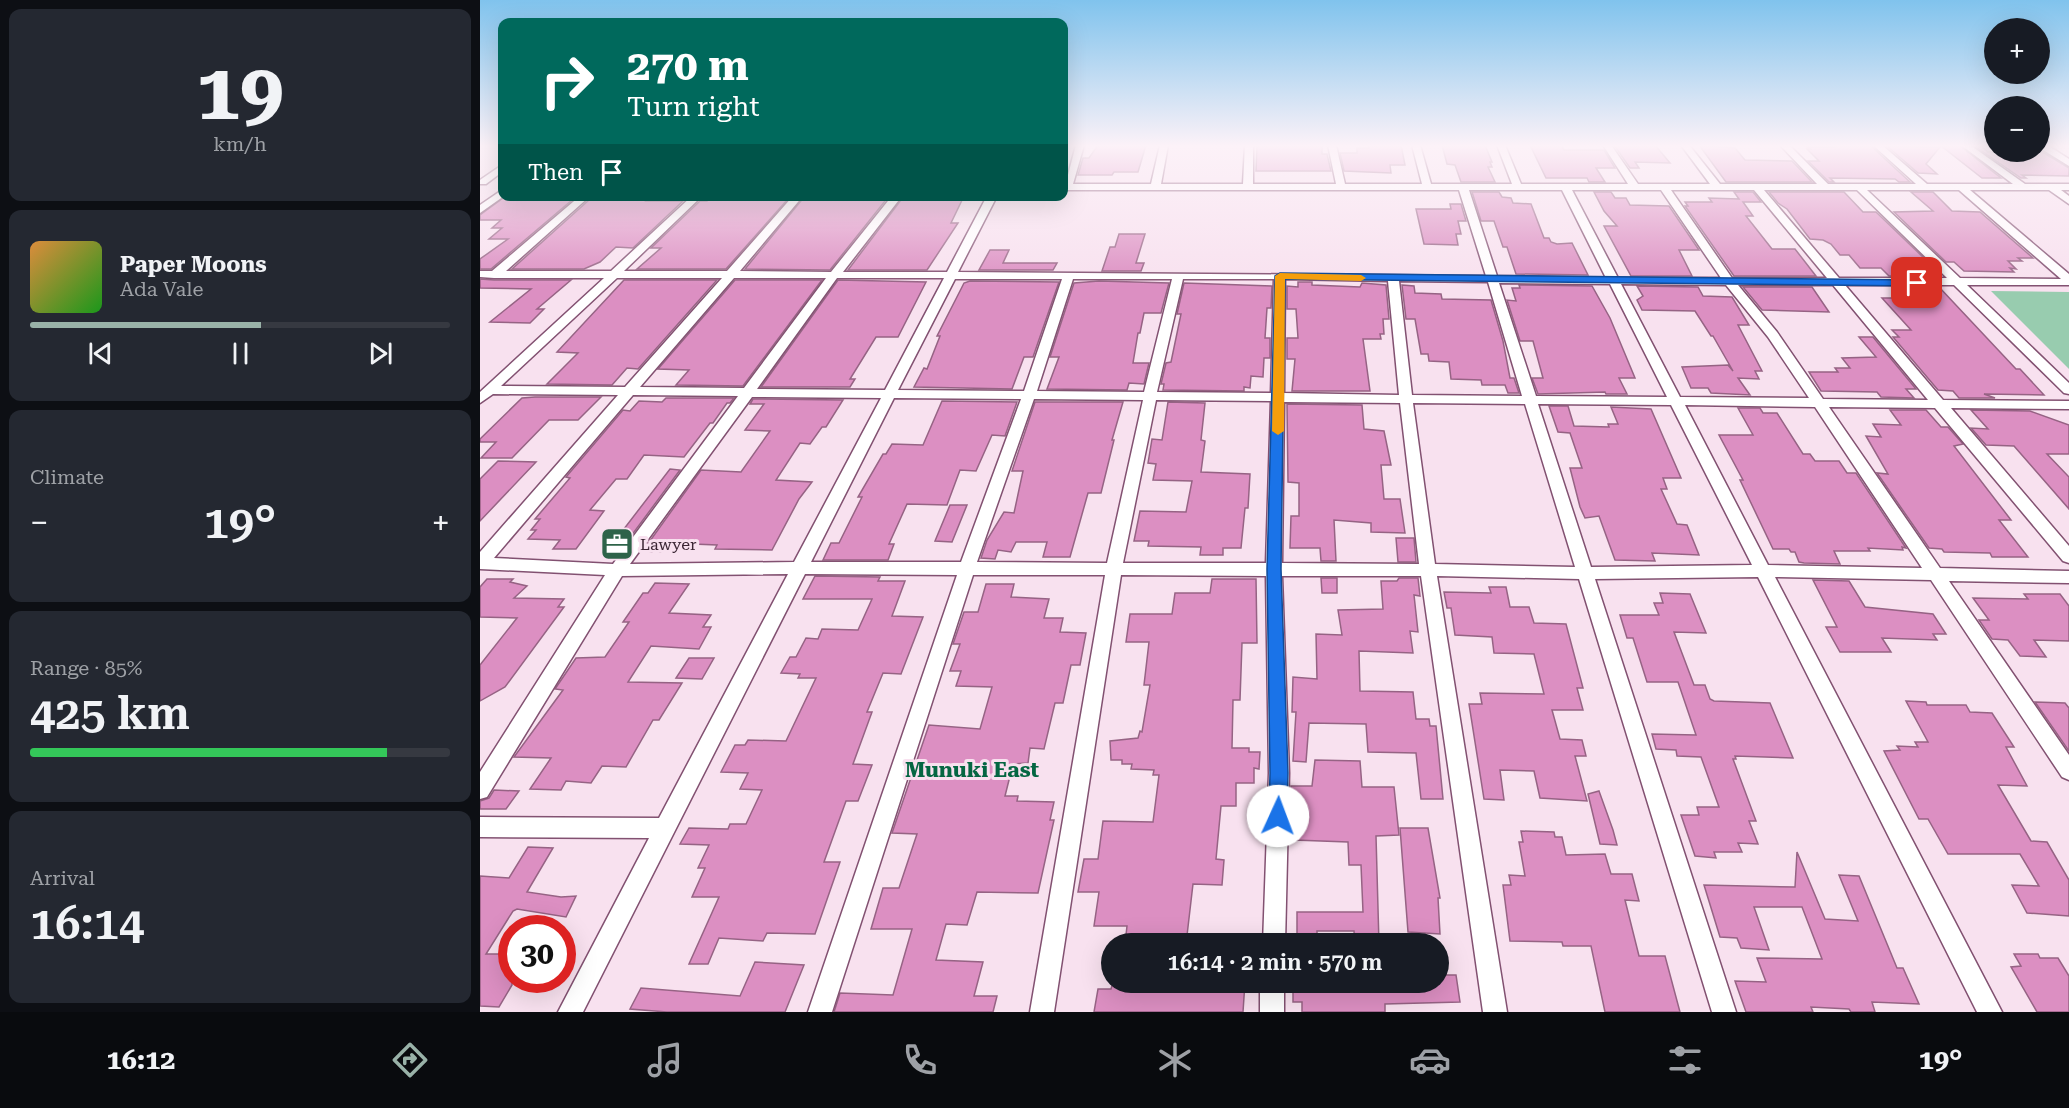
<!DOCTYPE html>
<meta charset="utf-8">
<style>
:root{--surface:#171b24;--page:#242831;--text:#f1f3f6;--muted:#9ea1a6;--line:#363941;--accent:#99b2a8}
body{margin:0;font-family:"Roboto Serif",serif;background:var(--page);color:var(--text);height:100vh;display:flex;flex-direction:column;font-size:22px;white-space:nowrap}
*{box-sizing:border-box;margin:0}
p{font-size:20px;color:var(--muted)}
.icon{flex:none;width:33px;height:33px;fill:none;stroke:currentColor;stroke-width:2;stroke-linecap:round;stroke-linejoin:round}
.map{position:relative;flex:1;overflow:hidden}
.sheet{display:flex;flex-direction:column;gap:9px;padding:9px;background:#0d0f14;width:480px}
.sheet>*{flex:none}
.guide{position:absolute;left:18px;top:18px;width:570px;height:183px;border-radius:12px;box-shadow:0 6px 24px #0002;background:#00695c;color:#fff;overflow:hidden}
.tools{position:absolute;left:1504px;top:18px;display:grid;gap:12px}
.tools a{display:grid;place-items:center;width:66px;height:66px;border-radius:50%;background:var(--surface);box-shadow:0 6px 24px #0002;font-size:30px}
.speed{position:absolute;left:18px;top:915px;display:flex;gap:12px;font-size:30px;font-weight:700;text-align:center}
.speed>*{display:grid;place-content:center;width:78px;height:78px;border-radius:50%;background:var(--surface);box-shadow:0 6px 24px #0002;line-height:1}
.speed .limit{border:9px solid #d22;background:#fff;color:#111}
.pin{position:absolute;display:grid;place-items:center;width:51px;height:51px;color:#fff;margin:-26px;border-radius:12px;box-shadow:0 3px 9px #0006}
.me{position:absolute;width:66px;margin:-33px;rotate:2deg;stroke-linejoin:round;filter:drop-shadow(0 0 4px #0008)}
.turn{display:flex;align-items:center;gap:21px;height:126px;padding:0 30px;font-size:27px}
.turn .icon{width:78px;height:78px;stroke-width:2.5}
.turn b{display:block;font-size:42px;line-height:51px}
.then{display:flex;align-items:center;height:57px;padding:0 30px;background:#0003;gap:12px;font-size:22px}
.big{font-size:45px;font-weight:600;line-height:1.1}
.sheet .widget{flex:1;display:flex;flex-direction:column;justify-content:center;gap:9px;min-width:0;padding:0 21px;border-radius:12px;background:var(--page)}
.sheet .dial{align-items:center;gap:0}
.dial b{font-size:78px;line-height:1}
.song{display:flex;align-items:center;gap:18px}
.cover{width:72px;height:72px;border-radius:9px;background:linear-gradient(135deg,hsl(30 70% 55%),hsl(120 70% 35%))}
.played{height:6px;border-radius:3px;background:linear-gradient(90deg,var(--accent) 55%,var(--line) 55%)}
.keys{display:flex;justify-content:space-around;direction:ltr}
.heat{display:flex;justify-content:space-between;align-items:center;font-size:33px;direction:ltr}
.charge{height:9px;border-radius:4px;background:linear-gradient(90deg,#34c759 85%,var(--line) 0)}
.trip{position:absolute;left:621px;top:933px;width:348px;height:60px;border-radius:30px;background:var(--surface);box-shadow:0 6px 24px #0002;font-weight:600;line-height:60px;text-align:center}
.tab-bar{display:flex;height:96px;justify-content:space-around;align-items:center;background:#090b0e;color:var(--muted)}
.tab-bar .icon{width:42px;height:42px}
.tab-bar .active{color:var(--accent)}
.tab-bar b{font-size:27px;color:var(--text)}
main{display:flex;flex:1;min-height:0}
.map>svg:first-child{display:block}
</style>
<main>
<section class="sheet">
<div class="widget dial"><b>19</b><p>km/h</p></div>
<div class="widget">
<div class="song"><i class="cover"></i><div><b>Paper Moons</b><p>Ada Vale</p></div></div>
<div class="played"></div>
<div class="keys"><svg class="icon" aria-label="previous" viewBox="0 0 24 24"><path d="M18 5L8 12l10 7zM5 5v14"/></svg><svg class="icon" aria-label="pause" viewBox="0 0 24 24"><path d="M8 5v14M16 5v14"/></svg><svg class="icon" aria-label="next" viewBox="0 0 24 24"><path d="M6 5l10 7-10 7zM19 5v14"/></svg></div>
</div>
<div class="widget"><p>Climate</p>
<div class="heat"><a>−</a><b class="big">19°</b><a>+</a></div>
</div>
<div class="widget"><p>Range · 85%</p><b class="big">425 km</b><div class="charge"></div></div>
<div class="widget"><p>Arrival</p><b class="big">16:14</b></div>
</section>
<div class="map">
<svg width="1589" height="1012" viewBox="0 0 1589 1012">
<rect width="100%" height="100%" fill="#f8e1ef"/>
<polygon fill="#98ccaf" points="1511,291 1589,292 1589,369"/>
<g fill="#dc8fc2" stroke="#966384" stroke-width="1.5">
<polygon points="618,145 666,145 658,172 634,172 632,175 598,175 603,158 609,158"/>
<polygon points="777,145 842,145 842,154 847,154 851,171 776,171"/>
<polygon points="888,145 921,145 925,165 910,165 911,173 864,171 860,153 877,153 877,148 889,148"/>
<polygon points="962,145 1005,145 1012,162 1010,162 1012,167 1008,167 1015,182 981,182 975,165 967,164"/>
<polygon points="1050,145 1081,145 1084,150 1124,150 1135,168 1116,168 1125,182 1109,182 1107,178 1066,178"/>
<polygon points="1134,145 1175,145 1190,163 1155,162 1159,168 1150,168"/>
<polygon points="1219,145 1255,148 1265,160 1312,161 1332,182 1246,182"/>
<polygon points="1352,145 1391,146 1430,182 1419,182 1415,179 1350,178 1354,182 1349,182 1328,161 1339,161 1327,149 1330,149 1327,147 1354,147"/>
<polygon points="1460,145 1479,145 1521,178 1502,178"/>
<polygon points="1493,145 1500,145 1508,152 1561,151 1589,168 1589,176 1542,175 1546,178 1541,178"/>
<polygon points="1407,146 1460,147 1446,164 1457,174 1438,173"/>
<polygon points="992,192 1019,192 1022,197 1031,198 1033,203 1051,204 1064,238 1069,238 1071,242 1077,244 1092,243 1108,275 1036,274 1027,247 1023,247 1014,221 1001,221"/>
<polygon points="1114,192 1131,192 1135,198 1146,198 1150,205 1189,206 1219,250 1199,250 1212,276 1151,276 1124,226 1137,226 1124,211"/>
<polygon points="1254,192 1273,192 1281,202 1263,202 1273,216 1266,216 1292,249 1315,249 1336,276 1254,276 1205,206 1208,206 1205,202 1232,202 1229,198 1259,199"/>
<polygon points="1289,192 1364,192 1383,212 1396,212 1447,261 1430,261 1446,276 1409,276 1401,268 1380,268 1369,255 1360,255 1351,244 1343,240 1330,239 1307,209 1298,203"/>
<polygon points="1431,192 1453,192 1472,211 1500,212 1553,258 1538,258 1542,261 1528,261 1536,269 1530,268 1534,272 1484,271 1474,262 1466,262 1414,212 1453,211"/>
<polygon points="26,196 64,196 60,200 92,200 11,269 0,269 0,259 28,239 9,239 22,228 12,228 21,220 0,220 0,215"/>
<polygon points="171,196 166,201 203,201 153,248 136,247 120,262 104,269 32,269 109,200 117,197"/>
<polygon points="233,196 307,200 246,269 157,269 181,248 171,248 220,201 227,201"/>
<polygon points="325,196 409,196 350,270 265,269"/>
<polygon points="424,196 484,196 471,223 478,223 447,270 368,270"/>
<polygon points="970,204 981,204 986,221 978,221 981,234 976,234 978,245 944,244 936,209 971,209"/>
<polygon points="639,234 665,234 656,263 664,263 661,271 622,271 630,247 635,247"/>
<polygon points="510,250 529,250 523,263 577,263 573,270 499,270"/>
<polygon points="0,279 14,280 91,280 57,309 64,309 50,323 10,322 51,289 0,288"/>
<polygon points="144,280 237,280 158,369 147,368 132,385 67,384 98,353 77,352"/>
<polygon points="255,280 342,280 263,386 196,385 209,370 178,369"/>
<polygon points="358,280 446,282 418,337 396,337 370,379 375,379 370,387 281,387"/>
<polygon points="490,281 579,282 553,357 544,357 532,389 434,387 444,368 447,369 460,336 457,336 481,289 484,283"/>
<polygon points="619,281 689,283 681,313 664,313 660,333 658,333 653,363 669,363 664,384 649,383 647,390 567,389 579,357 570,357 594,283"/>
<polygon points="818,282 832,282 832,285 880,287 882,283 906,285 909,319 903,319 904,334 900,334 901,339 883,339 890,391 812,391 815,359 807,359 807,338 818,338 816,309 807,309 807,286 818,287"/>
<polygon points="704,283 792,286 791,308 787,308 785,338 790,338 790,358 784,358 783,377 771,376 770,388 764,387 764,391 683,390 684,384 681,384 686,363 691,362 701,314 697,314"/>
<polygon points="922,285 934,286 935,293 961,294 962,299 1011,300 1023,341 1030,378 1034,378 1039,393 1028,393 1025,385 1002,385 1001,380 971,379 969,362 949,361 948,354 941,354 935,319 926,319"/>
<polygon points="1039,285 1112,286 1130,318 1155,378 1139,378 1147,394 1126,394 1125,392 1058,394 1052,378 1063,378 1053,341 1040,341 1027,300 1036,301 1032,288 1040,288"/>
<polygon points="1157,286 1218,287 1223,296 1252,297 1269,325 1258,325 1282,371 1275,371 1279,379 1258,378 1270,395 1231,393 1228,388 1211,388 1202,367 1248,365 1253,371 1233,336 1231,336 1215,311 1162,310 1157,300 1163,296"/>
<polygon points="1263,287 1332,287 1349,312 1282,310"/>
<polygon points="1420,287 1459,287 1536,369 1540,369 1564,395 1504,394 1515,398 1479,398 1473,391 1458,390 1413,337 1419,337 1412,330 1431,330 1402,298 1430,298"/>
<polygon points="1379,337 1393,337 1436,389 1426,389 1434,398 1401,397 1397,392 1341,391 1329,372 1358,372 1355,368 1370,368 1362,358 1396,357"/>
<polygon points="55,397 121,397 98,420 69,420 32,458 1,458 16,442 0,442 0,439 42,398"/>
<polygon points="186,398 254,398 250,403 247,403 233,423 230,423 204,457 164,455 147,479 136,479 110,510 124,511 96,549 73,549 80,540 48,539 56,530 51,530 60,519 55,519 90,478 86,477 143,410 150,411 159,401 182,402"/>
<polygon points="273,399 363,400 346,427 342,427 330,444 320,443 296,480 332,482 319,499 292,550 235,549 237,545 188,543 181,552 162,552 221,470 261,472 290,431 265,430 284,404 270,404"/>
<polygon points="462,401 537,402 525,436 512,435 496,471 480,470 467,505 427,504 409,544 414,544 408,560 343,560 351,543 359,543 382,497 378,497 403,454 406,454 412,444 443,445"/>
<polygon points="555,402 643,402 632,440 634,440 621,493 608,493 590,557 563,557 567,542 536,542 531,552 518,550 515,559 501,558 507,540 524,512 534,513 543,471 532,471"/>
<polygon points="688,402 725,403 721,440 725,441 721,472 770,474 768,508 765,508 761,548 743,548 743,555 720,555 721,547 668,546 669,541 654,541 660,511 706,512 712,481 673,480 676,464 668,463 672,439 682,440"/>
<polygon points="807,404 882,405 884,429 904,431 911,465 901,465 904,499 920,499 925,533 891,532 891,523 854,520 856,561 841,561 840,548 810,548 811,516 819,516 819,483 808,482"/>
<polygon points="1069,406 1088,406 1094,426 1129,427 1128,424 1138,424 1131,407 1171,409 1201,478 1183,478 1187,489 1181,489 1197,524 1207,525 1219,555 1172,553 1175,561 1135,560 1119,516 1105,518 1100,507 1090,468 1102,468 1090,433 1078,432"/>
<polygon points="1258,408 1280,408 1283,413 1297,413 1323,454 1330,454 1335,461 1359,461 1367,473 1376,473 1426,548 1422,547 1423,550 1388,548 1390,551 1354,551 1360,564 1324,563 1319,562 1315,552 1311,552 1309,549 1293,549 1260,480 1263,480 1239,435 1273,435"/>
<polygon points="1410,410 1446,410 1461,427 1468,427 1483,444 1474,446 1531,520 1519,520 1548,557 1512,557 1510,553 1464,552 1462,549 1449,548 1397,473 1408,474 1386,436 1401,437 1393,424 1421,425"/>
<polygon points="1491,410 1550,411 1589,425 1589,454 1567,454 1589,477 1589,509 1534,446 1506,445 1491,428 1508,429"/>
<polygon points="18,461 56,462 0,521 0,479"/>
<polygon points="190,469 200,470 140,551 127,551"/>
<polygon points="470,505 487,505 472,542 455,541"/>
<polygon points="916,538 934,538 936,562 918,562"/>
<polygon points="335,576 400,577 398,581 425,581 412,616 443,617 421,674 403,673 387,712 392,712 373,764 392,765 378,801 366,801 344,862 360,862 335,934 287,933 283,941 239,938 228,964 209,964 239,897 212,897 225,868 218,868 229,845 200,844 209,828 248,829 250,824 266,824 282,790 260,789 268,773 241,772 255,745 265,745 268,740 306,741 336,678 318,678 320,674 301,673 310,657 316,657 326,638 338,639 342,629 378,630 392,599 323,599"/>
<polygon points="841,578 857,578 857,593 842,593"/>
<polygon points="919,578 938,578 940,596 934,595 938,632 930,631 933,653 879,651 880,691 933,692 936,719 949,719 950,726 956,726 963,799 941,799 936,753 888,752 886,724 829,723 826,762 813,761 816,712 812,712 813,677 837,679 836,634 862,635 858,610 903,609 901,581 917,581"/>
<polygon points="7,579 33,579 30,582 47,586 34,598 84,599 78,607 84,607 25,687 0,701 0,665 37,618 0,617 0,587"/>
<polygon points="732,579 776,579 777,643 762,643 760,700 753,700 752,748 769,748 769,752 780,752 779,769 774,768 774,783 756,783 756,806 741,806 736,859 744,860 742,885 713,884 706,944 645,944 647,926 614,926 619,892 598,892 604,859 618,859 623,821 673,822 679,775 673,775 674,770 651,769 652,764 642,764 642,760 631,760 630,741 658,738 660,731 662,732 670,685 664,685 669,642 646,642 650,614 692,614 695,593 730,593"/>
<polygon points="1333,580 1369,581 1385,607 1453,614 1466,634 1453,634 1457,640 1402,638 1411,652 1360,652 1346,627 1357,627"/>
<polygon points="175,583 209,584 189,613 231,615 223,627 231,627 219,649 171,646 148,682 202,683 179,720 173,720 146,767 122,766 111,783 86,781 81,790 50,789 71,758 34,757 83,690 75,689 96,658 125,657 149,622 143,622 163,593 168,593"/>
<polygon points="506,584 534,584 531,597 569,599 564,618 583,618 580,632 606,633 600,665 591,665 583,703 575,703 564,749 550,748 548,763 533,764 525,796 538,796 537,801 574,802 570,820 574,820 558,893 497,892 487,925 466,924 456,960 503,962 494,996 517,996 513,1012 354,1012 360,993 413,995 432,929 391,929 403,888 419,888 437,834 412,833 449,725 500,729 512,687 476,686 481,671 470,671 480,644 473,644 484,612 498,612"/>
<polygon points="1009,587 1026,587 1030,607 1049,607 1054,623 1086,624 1103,688 1097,688 1103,710 1072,710 1080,739 1102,740 1106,756 1095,756 1107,801 1060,798 1054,771 1020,770 1024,800 1004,799 989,704 1002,704 1000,693 1064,694 1054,654 1014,653 1012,637 975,635 971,608 967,608 964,592 1011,593"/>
<polygon points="1180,593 1210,594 1226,633 1194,632 1214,685 1225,685 1230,699 1234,701 1290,703 1313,758 1255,756 1256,759 1253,759 1276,821 1269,821 1278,844 1258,843 1262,852 1234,852 1236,858 1215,856 1201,815 1219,815 1217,807 1239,807 1221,757 1197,756 1196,750 1176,749 1172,734 1216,735 1198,682 1167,682 1153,638 1147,638 1140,615 1179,615 1174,603 1183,603"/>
<polygon points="1544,594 1580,594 1589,606 1589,641 1554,640 1566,657 1540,656 1528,640 1512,639 1499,620 1509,620 1493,598 1548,599"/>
<polygon points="209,658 234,658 222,679 196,678"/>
<polygon points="1426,701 1446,702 1447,705 1486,705 1490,712 1512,713 1534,747 1526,747 1547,786 1518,785 1551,841 1567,842 1589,880 1589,916 1547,913 1532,885 1559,886 1540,854 1468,854 1448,819 1439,819 1404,751 1420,750 1417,746 1438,747 1435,742 1448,742"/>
<polygon points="1555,702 1585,703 1589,708 1589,751"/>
<polygon points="835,760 880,761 882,787 914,787 919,835 896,836 899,944 875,944 874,931 837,931 837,935 817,935 817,912 883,912 881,865 869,865 868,842 814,840 813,814 810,814 811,786 832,786"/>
<polygon points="14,790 39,791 26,809 0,809 0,801 9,798"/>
<polygon points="1119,791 1133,830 1137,845 1120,844 1108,794"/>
<polygon points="920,828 948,828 960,898 958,898 960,934 928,932"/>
<polygon points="1041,831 1074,832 1075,837 1082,837 1086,855 1125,854 1131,874 1152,874 1159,901 1145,900 1159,956 1185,956 1200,1012 1125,1012 1111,946 1083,946 1082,942 1030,941 1023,885 1031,885 1029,875 1045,876 1039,842 1043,842"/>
<polygon points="48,847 73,848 47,892 81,897 96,896 86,917 37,909 33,911 6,954 32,954 32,985 19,1007 0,1006 0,876 29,878"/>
<polygon points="1317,852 1345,919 1378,921 1359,875 1379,876 1417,968 1423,968 1439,1004 1392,1002 1395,1012 1371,1012 1369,1009 1331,1007 1333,1012 1266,1012 1255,981 1286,982 1277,958 1342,959 1322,907 1274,907 1289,950 1261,948 1257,938 1240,937 1224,885 1315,887"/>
<polygon points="1534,954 1558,954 1560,958 1578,958 1589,976 1589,1012 1557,1012 1531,967 1541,966"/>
<polygon points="275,962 324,965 305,1012 187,1012 150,1009 161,988 260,996"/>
<polygon points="958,975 976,975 980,1002 905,1004 905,1012 822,1012 822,1002 813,1002 813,983 958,982"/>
<polygon points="633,982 765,982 763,1012 614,1012 618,989 631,989"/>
</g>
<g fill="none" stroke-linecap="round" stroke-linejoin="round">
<g stroke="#825171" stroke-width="3">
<g id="minor">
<path d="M596,145H604L593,184H671L680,145H688L681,184H763L765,145H773V184H856L848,145H856L865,184H942L932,145H940L951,184H1032L1017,145H1025L1041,184H1148L1123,145H1131L1158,184H1230L1201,145H1209L1240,184H1337L1300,145H1309L1348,184H1436L1393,145H1402L1447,184H1533L1481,145H1490L1545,184H1589V190H1581L1589,196V204L1569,190H1490L1589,274V285H1487L1589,383V394L1584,393L1474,285H1365L1463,400L1589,401V409L1471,408L1589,546V563L1583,561L1455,408L1349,407L1460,568L1589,571V583L1469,581L1589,755V780L1582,777L1451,580L1295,577L1522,1012H1497L1278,577L1115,579L1256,1012H1232L1099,579L957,576L1027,1012H1003L941,576H802L809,773L805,944H783L789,773L786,576L641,575L574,1012H550L625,575H493L352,1012H328L477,575L325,574L103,1012H78L169,838L0,837V817L179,818L308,574L142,576L7,797L0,799V772L125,575L0,569V552L138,395L13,394L0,403V392L124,278H14L0,277V271H12L100,196H110L26,271H131L212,196H222L144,271H247L313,196H323L260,271L351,272L412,196H422L363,272H467L507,196H517L478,272L1006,276L979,190H584ZM989,190H1082L1126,278L1017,276ZM1092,190H1181L1241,278H1138ZM1191,190H1274L1347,278H1252ZM1284,190H1377L1467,278H1359ZM1387,190H1479L1581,279L1480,278ZM137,278H242L145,387L21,386ZM254,278H346L264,388L160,387ZM357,278H464L405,390L277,389ZM475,279H582L544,391L418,390ZM593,279H692L664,392L557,391ZM703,279H794L791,393L677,392ZM805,279L908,281L919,395L804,393ZM919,281L1008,282L1042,396L932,395ZM1019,283L1130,284L1187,397L1056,396ZM1141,284L1246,285L1288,337L1329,398L1200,397ZM1258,285H1353L1448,400L1343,399L1297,332ZM153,395L258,396L133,564L14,558ZM272,397L401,398L314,562L150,564ZM414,398L541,399L481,562H331ZM554,399L663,400L627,563L497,562ZM676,400L791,401L786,563H643ZM804,402L920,403L939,564L802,563ZM933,403L1045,404L1095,567L955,564ZM1058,404L1191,405L1272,565L1111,567ZM1205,405L1335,407L1442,568L1288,565Z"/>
<polygon points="1560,145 1567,145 1589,159 1589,166 1560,148"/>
<polygon points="22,165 22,172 6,184 0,184 0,180"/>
<polygon points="22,190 24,196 0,213 0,205"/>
<rect x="780" y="982" width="24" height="30"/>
</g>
</g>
<use href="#minor" fill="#fff" fill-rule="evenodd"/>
</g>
<linearGradient id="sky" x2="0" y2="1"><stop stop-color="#80c3ed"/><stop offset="0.51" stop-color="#fcf2f8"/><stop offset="1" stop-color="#fcf2f8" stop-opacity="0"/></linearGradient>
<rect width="1589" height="286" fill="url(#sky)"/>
<polygon fill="#1a73e8" stroke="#114b97" stroke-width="1.5" points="800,273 1437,280 1442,283 1437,286 805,279 801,569 808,773 807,816 804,822 798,825 791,822 789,816 790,773 787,569 795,276"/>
<polygon fill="#f59e0b" points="800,273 881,275 886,278 881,281 805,279 804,431 798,435 792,431 795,276"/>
<defs>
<g id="office-square" transform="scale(1.725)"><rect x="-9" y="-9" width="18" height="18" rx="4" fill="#2e6349" stroke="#f8e1ef"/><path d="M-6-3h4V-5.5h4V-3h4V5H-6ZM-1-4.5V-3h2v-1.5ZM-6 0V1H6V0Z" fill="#fff"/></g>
</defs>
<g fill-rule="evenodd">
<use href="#office-square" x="137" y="544"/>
</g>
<g text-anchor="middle" stroke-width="6" stroke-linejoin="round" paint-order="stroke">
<g font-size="16" fill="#3b2634" stroke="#f8e1ef" text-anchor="start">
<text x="160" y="550">Lawyer</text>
</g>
<g font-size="21" font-weight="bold" fill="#046642" stroke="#f8e1ef">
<text x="492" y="777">Munuki East</text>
</g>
</g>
</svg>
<div class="tools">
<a>+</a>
<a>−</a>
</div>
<div class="speed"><div class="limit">30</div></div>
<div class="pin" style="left:1437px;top:283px;background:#d93025"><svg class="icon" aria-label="arrive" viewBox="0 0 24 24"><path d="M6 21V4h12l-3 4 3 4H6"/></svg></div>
<svg class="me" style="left:798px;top:816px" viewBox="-20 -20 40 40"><circle r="19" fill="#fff"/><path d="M0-13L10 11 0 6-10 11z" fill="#1a73e8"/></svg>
<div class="trip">16:14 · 2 min · 570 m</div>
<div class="guide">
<div class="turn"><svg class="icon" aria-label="right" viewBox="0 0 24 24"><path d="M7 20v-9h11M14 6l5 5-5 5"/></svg><div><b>270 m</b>Turn right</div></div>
<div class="then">Then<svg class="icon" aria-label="arrive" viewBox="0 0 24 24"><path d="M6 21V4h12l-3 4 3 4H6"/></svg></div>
</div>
</div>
</main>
<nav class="tab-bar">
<b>16:12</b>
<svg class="icon active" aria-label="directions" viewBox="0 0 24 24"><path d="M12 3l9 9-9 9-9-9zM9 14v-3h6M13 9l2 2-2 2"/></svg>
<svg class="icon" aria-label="music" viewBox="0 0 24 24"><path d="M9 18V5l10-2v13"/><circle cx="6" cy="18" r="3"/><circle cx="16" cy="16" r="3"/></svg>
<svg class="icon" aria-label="phone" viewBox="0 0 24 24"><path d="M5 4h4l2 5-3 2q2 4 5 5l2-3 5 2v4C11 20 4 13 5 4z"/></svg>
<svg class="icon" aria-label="climate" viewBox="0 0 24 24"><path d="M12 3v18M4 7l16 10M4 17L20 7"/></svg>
<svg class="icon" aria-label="car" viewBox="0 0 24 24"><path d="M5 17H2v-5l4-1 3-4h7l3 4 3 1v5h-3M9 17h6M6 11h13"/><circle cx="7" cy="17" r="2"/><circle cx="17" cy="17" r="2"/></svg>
<svg class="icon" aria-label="filters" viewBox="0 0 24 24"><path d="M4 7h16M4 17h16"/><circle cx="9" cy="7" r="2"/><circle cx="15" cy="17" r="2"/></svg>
<b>19°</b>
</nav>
